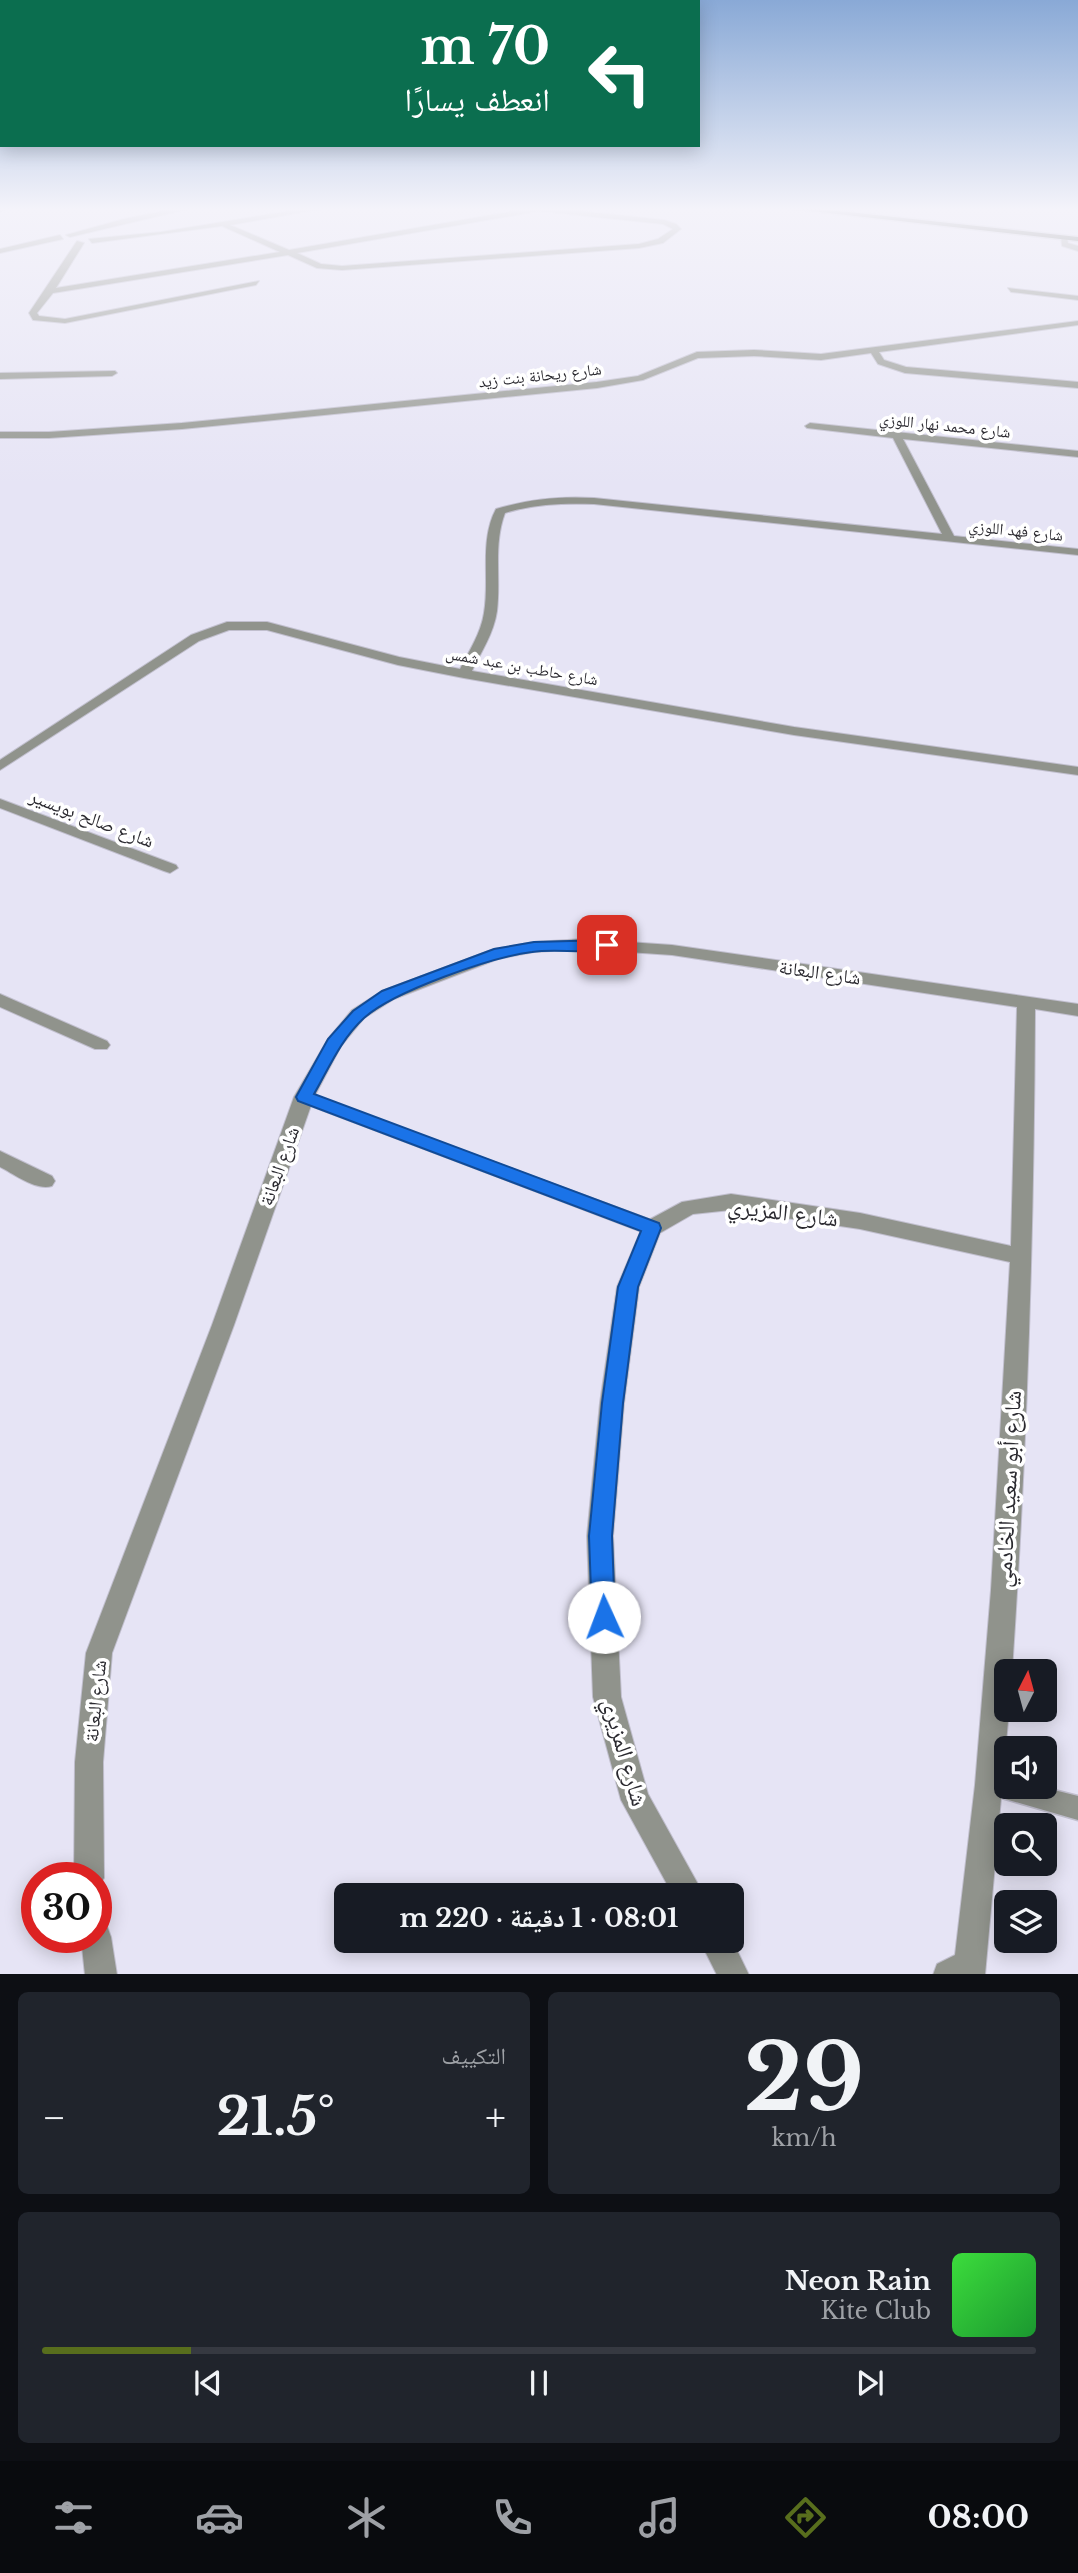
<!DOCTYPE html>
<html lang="ar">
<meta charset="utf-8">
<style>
:root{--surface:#171b24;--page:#20242c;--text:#f1f3f6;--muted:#9ea1a6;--line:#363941;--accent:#586e1d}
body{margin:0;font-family:"Libre Baskerville","Noto Naskh Arabic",serif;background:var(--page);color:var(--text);direction:rtl;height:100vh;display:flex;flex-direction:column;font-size:26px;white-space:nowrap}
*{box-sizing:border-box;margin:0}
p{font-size:23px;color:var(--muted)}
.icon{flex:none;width:38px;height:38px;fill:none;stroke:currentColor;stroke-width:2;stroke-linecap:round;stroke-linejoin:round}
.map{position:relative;height:1974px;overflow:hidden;direction:ltr}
.details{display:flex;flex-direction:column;gap:18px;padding:18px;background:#0d0f14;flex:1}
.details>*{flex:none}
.top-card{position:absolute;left:0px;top:0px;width:700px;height:147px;box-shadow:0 4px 18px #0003;direction:rtl;background:#0b6e4f;color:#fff;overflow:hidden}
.needle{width:46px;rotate:6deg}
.controls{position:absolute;left:994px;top:1659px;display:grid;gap:14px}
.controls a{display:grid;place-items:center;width:63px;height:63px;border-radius:10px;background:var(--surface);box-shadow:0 4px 18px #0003;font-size:35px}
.speed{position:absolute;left:21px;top:1862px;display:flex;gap:14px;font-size:35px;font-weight:700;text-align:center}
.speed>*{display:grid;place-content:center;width:91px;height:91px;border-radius:50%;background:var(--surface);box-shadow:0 4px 18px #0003;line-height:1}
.speed .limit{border:10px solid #d22;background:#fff;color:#111}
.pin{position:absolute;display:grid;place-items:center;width:60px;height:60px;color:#fff;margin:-30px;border-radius:14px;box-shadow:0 4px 10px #0006}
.me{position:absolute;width:77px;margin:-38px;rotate:358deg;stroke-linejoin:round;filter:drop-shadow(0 0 5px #0008)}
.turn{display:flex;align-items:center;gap:24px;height:147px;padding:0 35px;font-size:32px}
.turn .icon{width:91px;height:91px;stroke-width:2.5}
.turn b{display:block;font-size:49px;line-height:60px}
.big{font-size:52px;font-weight:700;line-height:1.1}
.details .card{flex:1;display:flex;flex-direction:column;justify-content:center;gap:10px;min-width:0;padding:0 24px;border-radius:10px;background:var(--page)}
.details .dial{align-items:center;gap:0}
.dial b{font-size:91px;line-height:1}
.song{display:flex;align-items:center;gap:21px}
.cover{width:84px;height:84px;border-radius:10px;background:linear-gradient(135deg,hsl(120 70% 55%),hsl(130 70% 35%))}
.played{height:7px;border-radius:4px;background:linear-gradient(90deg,var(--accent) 15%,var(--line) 15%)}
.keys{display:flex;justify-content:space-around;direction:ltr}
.heat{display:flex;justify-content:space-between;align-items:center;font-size:38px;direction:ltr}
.details .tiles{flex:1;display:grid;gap:18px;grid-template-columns:1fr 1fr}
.card:last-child{grid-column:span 2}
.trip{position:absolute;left:334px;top:1883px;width:410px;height:70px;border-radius:10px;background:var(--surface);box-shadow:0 4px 18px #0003;font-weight:700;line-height:70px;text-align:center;direction:rtl}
.menu{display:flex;height:112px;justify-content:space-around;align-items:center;background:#090b0e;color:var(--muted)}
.menu .icon{width:49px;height:49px}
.menu .selected{color:var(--accent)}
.menu b{font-size:32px;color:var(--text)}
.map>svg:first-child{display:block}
</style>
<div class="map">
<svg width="1078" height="1975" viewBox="0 0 1078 1975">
<rect width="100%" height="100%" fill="#e6e4f5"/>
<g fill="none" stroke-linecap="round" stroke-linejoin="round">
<g stroke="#c1bfce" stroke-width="3">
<g id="service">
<polygon points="304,1092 658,1223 660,1228 658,1233 652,1234 646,1233 299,1101 296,1097 299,1093"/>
<polygon points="989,1773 1006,1777 1006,1787 1042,1787 1078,1796 1078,1820 981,1792 978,1784 981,1776"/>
</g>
</g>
<g stroke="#c1bfce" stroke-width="2">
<g id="minor">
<polygon points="0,209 6,209 0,212"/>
<polygon points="173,209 188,209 70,237 66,235 124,219"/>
<path d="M302,209H320L230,225L289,250L526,209H561L664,220L676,224L681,229L663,243L639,248L342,270L317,268L288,255L53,293L37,313L39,316L65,319L259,281L256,285L65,323L33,320L29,313L77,241L84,243L56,288L280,252L222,226L92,243L89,239L161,232ZM539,211L663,224L673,229L658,239L639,244L342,266L321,264L297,253Z"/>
<polygon points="60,235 63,239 0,253 0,249"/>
<polygon points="1061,236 1067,236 1068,243 1078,246 1078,251 1062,246"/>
<polygon points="1008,288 1078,296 1078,300 1011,292"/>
<polygon points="1078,321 1078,325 879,352 884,360 906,367 1078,382 1078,388 905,373 878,364 871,353 821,360 754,356 698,358 643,380 597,388 182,429 49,438 0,438 0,432 49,432 182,423 597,382 638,376 697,352 754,350 821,354"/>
<polygon points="115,371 117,373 112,376 0,379 0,373"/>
<path d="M810,423L1078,451V457L903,439L954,536L1078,549V555L594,504C563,503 534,504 505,513C493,545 501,578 497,611C494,633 481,652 472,671L794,727L1078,767V775L794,735L464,678L398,665L267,630H229L199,641L0,770V760L191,635L227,622H267L399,657L460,669C469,651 481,633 484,613C490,578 479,541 496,509C529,499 560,496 594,498L942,534L893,438L807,428L805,426Z"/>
<polygon points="0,799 176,865 178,868 170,873 164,871 0,808"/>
<path d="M584,939L672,945L1078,1004V1016L1035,1009C1034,1230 1027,1451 1012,1671H1006V1710H1009L985,1975H933L937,1964L955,1955L975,1785L991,1590L1010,1262L860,1229L731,1210L693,1214L660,1233L639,1287L624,1403L613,1536L621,1697L648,1794L704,1895H673L621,1800L593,1697L587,1536L600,1403L617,1287L642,1228L645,1222L682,1202L731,1194L860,1213L1011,1246L1017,1007L672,955L584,949L534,952L498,959L394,999L364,1018L341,1046L314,1097L234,1325L112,1653L103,1762L104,1878L96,1890V1878H74L75,1762L86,1653L212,1325L294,1097L328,1039L352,1010L382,991L494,949L534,942Z"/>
<polygon points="0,994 107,1041 110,1045 107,1049 95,1049 0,1007"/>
<path d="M0,1151L52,1176L55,1181L52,1186C36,1191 14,1174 0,1167Z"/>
<polygon points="96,1922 107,1926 111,1937 117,1975 85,1975 81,1937 96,1937"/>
<polygon points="732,1940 749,1975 717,1975 700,1941"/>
</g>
</g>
<g stroke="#c1bfce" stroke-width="3">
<polygon id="trunk" points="793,209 821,209 1078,237 1078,241"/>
</g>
<use href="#service" fill="#90938c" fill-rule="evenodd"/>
<use href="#minor" fill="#90938c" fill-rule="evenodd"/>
<use href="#trunk" fill="#404438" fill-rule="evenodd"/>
</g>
<linearGradient id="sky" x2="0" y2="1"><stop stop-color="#89a9d6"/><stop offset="0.43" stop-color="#f4f3fa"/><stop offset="1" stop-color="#f4f3fa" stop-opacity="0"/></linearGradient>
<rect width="1078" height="486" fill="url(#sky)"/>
<path fill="#1a73e8" stroke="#114b97" stroke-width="2" d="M607,940L615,945L613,948C587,955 558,948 532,952C492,957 394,991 364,1018C341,1039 329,1068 314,1094L659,1223L661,1228L638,1287L623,1403L612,1536L615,1617L612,1625L604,1628L595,1625L592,1617L589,1536L602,1403L618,1287L641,1231L298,1101L296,1097L328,1039L353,1011L382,991L494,949L534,942Z"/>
<g text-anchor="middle" stroke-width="7" stroke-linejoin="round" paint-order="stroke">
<g font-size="16" fill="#2b2a30" stroke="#fff">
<text transform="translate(540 375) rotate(-6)" y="6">شارع ريحانة بنت زيد</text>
<text transform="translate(945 425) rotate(6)" y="6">شارع محمد نهار اللوزي</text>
<text transform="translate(1016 530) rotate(6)" y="6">شارع فهد اللوزي</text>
<text transform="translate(522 666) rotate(10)" y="6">شارع حاطب بن عبد شمس</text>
</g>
<g font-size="19" fill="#2b2a30" stroke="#fff">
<text transform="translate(92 818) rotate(21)" y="7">شارع صالح بويسير</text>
<text transform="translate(820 972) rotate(8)" y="7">شارع البعانة</text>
<text transform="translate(279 1166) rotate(-70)" y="7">شارع البعانة</text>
<text transform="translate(95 1701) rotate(-84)" y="7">شارع البعانة</text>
</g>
<g font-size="23" fill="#2b2a30" stroke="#fff">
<text transform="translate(783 1212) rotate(7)" y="8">شارع المزيري</text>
<text transform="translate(1008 1489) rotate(-87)" y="8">شارع أبو سعيد الخادمي</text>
<text transform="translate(625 1752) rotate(74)" y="8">شارع المزيري</text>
</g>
</g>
</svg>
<div class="controls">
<a><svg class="needle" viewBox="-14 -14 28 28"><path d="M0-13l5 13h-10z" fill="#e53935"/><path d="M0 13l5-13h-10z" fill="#9ea1a6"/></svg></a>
<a><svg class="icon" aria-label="sound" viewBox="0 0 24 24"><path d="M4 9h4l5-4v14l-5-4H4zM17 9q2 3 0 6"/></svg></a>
<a><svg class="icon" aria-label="search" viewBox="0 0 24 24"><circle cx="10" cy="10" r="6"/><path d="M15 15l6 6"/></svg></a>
<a><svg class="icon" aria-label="layers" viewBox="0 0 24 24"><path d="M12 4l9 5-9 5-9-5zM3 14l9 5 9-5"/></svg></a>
</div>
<div class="speed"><div class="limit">30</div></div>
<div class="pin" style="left:607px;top:945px;background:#d93025"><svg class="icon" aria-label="arrive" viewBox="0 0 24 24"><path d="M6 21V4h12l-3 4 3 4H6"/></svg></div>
<svg class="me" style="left:604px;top:1617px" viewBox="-20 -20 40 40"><circle r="19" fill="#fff"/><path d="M0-13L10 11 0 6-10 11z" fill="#1a73e8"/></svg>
<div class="trip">08:01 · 1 دقيقة · 220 m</div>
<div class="top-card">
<div class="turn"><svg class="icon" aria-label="left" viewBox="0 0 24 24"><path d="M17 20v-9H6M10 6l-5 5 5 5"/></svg><div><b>70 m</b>انعطف يسارًا</div></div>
</div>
</div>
<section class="details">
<div class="tiles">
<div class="card dial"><b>29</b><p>km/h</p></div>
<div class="card"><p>التكييف</p>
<div class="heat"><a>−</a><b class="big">21.5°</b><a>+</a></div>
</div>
<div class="card">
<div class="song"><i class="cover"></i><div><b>Neon Rain</b><p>Kite Club</p></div></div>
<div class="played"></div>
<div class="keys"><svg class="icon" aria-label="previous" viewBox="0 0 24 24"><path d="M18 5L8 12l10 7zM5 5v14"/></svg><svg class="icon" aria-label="pause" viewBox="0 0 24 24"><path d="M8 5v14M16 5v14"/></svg><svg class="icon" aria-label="next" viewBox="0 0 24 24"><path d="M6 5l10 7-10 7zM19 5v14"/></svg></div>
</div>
</div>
</section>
<nav class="menu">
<b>08:00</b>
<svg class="icon selected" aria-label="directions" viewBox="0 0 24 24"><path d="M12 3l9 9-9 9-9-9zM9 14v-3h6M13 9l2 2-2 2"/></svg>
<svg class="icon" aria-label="music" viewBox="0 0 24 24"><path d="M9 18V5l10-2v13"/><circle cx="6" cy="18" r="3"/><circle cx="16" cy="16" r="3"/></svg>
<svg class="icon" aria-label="phone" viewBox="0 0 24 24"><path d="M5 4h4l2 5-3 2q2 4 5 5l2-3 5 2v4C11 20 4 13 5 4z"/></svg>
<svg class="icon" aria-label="climate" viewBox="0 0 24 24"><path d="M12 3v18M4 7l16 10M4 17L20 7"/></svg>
<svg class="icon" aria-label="car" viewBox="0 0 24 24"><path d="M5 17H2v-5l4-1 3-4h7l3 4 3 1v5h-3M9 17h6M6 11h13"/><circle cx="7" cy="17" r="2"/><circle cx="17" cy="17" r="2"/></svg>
<svg class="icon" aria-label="filters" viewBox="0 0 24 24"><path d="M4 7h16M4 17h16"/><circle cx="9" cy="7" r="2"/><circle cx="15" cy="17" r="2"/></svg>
</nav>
